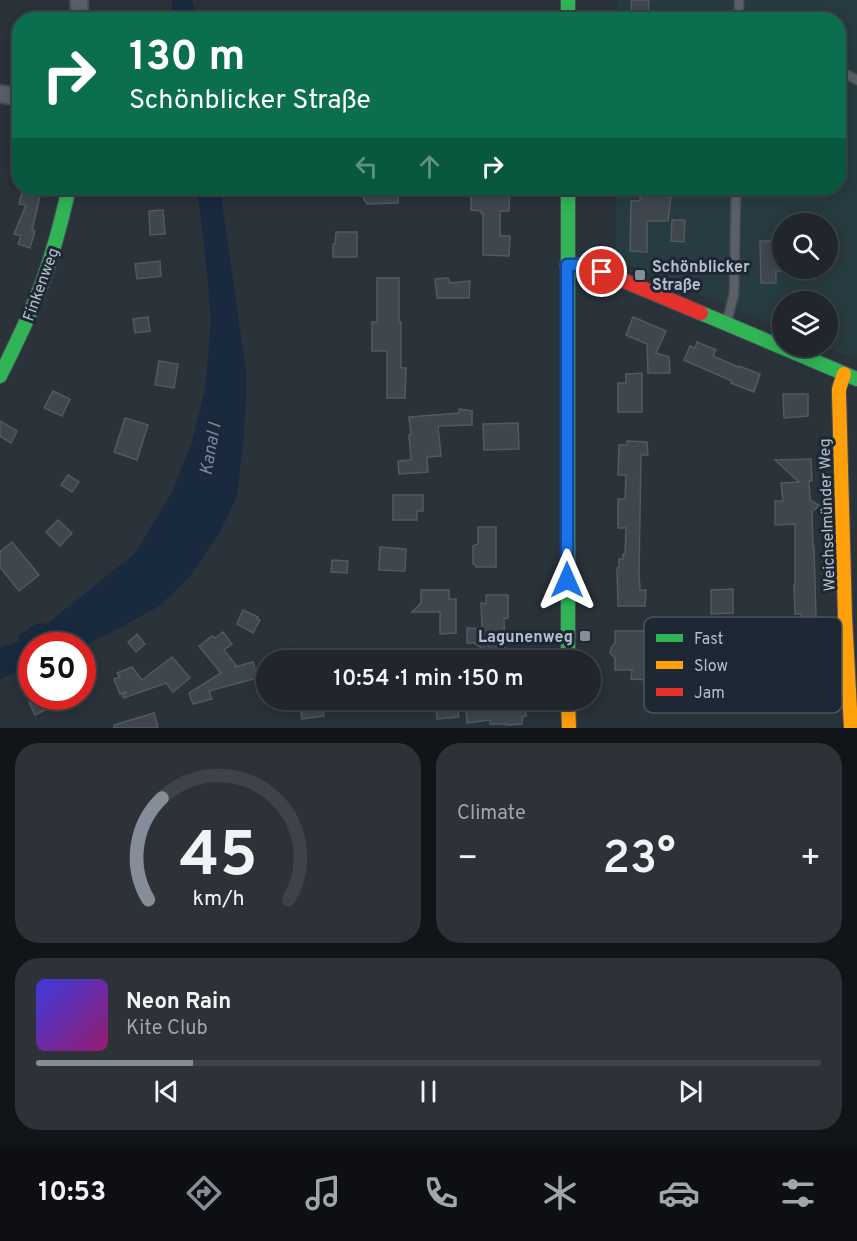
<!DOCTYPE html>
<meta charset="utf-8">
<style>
:root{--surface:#20262c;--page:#2d3238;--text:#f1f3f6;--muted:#a2a5a9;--line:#3d4348;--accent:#848d98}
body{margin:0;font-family:Overpass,sans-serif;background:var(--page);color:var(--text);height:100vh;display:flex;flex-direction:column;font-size:22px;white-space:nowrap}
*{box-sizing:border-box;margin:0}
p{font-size:20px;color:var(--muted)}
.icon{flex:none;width:33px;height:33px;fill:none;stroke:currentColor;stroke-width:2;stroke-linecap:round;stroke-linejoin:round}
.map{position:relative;height:728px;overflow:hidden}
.drawer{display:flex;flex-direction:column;gap:15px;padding:15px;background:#121518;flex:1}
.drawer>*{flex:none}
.hud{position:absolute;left:12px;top:12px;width:834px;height:183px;border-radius:24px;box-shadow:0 3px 15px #0003,0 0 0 2px var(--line);background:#0b6e4f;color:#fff;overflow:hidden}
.fabs{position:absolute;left:772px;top:213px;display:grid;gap:12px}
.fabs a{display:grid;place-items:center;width:66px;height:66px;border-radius:50%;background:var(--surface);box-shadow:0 3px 15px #0003,0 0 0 2px var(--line);font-size:30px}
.speed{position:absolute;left:18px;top:632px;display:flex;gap:12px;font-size:30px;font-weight:700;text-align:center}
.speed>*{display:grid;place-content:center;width:78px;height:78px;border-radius:50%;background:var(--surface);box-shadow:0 3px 15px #0003,0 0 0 2px var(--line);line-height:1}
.speed .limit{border:9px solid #d22;background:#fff;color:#111}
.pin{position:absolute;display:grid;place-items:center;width:51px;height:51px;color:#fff;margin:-26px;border:3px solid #fff;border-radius:50%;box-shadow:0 2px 6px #0007}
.me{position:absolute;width:66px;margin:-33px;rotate:0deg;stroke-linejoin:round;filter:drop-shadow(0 0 4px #0008)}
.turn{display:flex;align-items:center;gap:21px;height:126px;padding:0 18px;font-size:27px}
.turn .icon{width:78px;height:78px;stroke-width:2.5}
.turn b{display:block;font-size:42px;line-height:51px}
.lanes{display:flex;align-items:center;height:57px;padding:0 18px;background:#0003;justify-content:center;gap:30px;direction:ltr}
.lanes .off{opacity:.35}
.big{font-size:45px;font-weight:600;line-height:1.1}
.drawer .card{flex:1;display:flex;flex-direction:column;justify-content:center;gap:9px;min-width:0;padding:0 21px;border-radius:24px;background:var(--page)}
.drawer .dial{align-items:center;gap:0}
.dial svg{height:156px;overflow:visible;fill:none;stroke:var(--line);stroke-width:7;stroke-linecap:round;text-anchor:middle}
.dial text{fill:var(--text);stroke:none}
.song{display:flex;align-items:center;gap:18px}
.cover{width:72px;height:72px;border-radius:9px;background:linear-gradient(135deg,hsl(240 70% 55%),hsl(320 70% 35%))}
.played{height:6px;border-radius:3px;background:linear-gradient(90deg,var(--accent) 20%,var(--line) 20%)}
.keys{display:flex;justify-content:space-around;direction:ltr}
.heat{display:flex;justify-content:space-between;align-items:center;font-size:33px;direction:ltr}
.drawer .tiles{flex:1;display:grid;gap:15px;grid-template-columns:1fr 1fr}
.card:last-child{grid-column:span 2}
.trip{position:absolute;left:256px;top:650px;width:345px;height:60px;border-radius:30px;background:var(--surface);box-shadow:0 3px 15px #0003,0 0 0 2px var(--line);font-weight:600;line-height:60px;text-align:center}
.tabs{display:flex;height:96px;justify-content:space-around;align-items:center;background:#0d0f12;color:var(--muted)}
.tabs .icon{width:42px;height:42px}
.tabs .on{color:var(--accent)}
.tabs b{font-size:27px;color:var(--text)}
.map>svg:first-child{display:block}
</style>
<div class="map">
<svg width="857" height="728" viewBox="0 0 857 728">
<rect width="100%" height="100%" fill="#2a323a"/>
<path fill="#273c40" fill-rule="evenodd" d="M617,0H857V356L856,359L825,347L828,346V302H783V329L616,260V188H838V20L617,19ZM783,224H828V268H783Z"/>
<g fill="#19293e">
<polygon points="172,0 192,0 196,19 174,19"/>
<polygon points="197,188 220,188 243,351 246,371 246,401 243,444 237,496 220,532 191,575 159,606 116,630 83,646 32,645 31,666 0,679 0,648 19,641 18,636 38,623 47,624 135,553 171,494 191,445 205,391 211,321 206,262"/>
</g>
<g fill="#3f464e" stroke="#525961" stroke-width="1.5">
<polygon points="631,0 649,0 648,20 632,20"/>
<polygon points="23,188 42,188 32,230 35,231 30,248 18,244 21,236 14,234 26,205 19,204"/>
<polygon points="367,188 398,188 398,203 367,204 364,199 364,193"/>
<polygon points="471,188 510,188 509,211 500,211 500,236 510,236 509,256 483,255 483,213 481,213 481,211 471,210"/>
<polygon points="640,188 661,188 660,196 671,197 668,221 647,221 647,252 630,251 631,201 640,201"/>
<polygon points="163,210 165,234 150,235 149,211"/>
<polygon points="672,220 685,220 684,242 671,241"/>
<polygon points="336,232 357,232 357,257 333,257 333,244 335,244"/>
<polygon points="760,241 774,241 774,253 783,253 783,271 776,271 776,283 761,283"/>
<polygon points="160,261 161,276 137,279 135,264"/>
<polygon points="377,278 399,278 399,322 401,322 401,368 406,368 405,398 387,398 387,351 372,351 372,322 377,322"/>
<polygon points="448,278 450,283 470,281 469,298 437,298 435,279"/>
<polygon points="148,317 150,331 135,333 133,319"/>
<polygon points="633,317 666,331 656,353 669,357 670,373 648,373 647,344 626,335"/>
<polygon points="697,342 716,350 713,356 738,367 739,366 760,374 754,392 731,383 732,381 684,360 690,346 695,348"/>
<polygon points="159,361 178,364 174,388 155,385"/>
<polygon points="642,373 642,412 618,412 618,383 626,383 626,374"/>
<polygon points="53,391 70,399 62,416 44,408"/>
<polygon points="783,394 808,394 808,416 784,418"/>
<polygon points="459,409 472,411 472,425 438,426 441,456 427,457 428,472 399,474 398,461 411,460 409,435 411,435 409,417 459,413"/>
<polygon points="125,418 148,425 137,460 114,452"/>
<polygon points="0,421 17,431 11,443 0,436"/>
<polygon points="518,423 519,449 484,450 483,424"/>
<polygon points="627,441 647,442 648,455 641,455 639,574 640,590 646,590 645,606 618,606 617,568 619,568 619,559 623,559 623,554 625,554 626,528 618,528 618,499 625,499 626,475 618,475 619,445 627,445"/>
<polygon points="811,459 812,481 809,481 810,500 820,506 812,511 813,546 814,546 817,654 819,654 819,687 812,687 812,692 798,692 797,651 801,651 801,614 795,614 794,585 795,585 795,524 775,525 775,501 783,501 781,483 799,482 775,460"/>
<polygon points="68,475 79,482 72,492 61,485"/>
<polygon points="393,495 423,495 423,511 417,511 417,520 393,520"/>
<polygon points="58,520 72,533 60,546 46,532"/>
<polygon points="478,527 496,527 496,567 476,567 476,565 473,564 473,546 478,544"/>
<polygon points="12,542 39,575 19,591 0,567 0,552"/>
<polygon points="380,547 406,549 405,571 379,570"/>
<polygon points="332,560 348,561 347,573 331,572"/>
<polygon points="733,589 733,613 711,614 711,590"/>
<polygon points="421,590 449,590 449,599 456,599 456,633 440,634 440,612 412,612 421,603"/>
<polygon points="486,595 508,595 508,618 504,618 505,656 491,656 490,654 486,654 485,650 474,643 467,643 467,628 482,629 481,603 486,604"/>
<polygon points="243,610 258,617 257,619 260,620 253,633 237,624"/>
<polygon points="615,631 667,631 667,646 652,646 652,670 689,671 688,695 673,695 673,707 650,707 650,680 631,679 632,670 615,670 615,658 610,653 611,648 615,643"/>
<polygon points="223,632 232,644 224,650 236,665 235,667 253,662 257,678 209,691 212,699 193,704 189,693 221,673 199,646 212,636 215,638"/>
<polygon points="137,634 145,644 136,652 128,642"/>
<polygon points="172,657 190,678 173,692 166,683 124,698 122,696 127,692 120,694 114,679 120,677 117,673 132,667 142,680"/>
<polygon points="41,696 74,696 35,715 29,702"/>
<polygon points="299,699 321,699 324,716 302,719"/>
<polygon points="435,699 456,699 459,717 437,719"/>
<polygon points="494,699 523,699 522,706 526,706 526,716 522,717 522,724 506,725 506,724 490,724 490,720 467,723 466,709 494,707"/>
<polygon points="154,713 158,728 114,728 114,725"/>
</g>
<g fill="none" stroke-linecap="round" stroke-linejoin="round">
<g stroke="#484e57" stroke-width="11">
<g id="lane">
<polyline points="739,20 739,0"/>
<polyline points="838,70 857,80"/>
<polyline points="727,321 734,294 736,188"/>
</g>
</g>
<g stroke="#484e57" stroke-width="20">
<g id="street">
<polyline points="79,0 80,20"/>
<polyline points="0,94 20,97"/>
</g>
</g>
<g stroke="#484e57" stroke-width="16">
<g id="fast">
<polyline points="568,0 568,20"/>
<polyline points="568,188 568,660"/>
<polyline points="701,313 857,379"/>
<path d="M0,376C14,348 28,320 39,291C52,258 61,223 69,188"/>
</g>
</g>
<g stroke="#484e57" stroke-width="16">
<g id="slow">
<polyline points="844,374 839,389 839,394 845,617 851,728"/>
<polyline points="568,699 569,728"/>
</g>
</g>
<g stroke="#484e57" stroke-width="16">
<polyline id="jam" points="567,265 586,265 701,313"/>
</g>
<use href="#lane" stroke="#5b6067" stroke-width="8"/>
<use href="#street" stroke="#5b6067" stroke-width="16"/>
<use href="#fast" stroke="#30b455" stroke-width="14"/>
<use href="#slow" stroke="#ff9f0a" stroke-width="14"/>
<use href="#jam" stroke="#e5322d" stroke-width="14"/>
</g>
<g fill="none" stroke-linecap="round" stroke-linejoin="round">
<g stroke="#114b97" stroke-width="15">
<polyline id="route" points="567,580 567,265 586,265 602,272"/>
</g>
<use href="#route" stroke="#1a73e8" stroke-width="10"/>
</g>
<g fill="#848d98" stroke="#1e2835" stroke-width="2">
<rect x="634" y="269" width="12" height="12" rx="3"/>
<rect x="579" y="630" width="12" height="12" rx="3"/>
</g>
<g text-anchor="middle" stroke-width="6" stroke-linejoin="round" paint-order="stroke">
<g font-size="16" font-weight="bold" fill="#b5beca" stroke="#1e2835" text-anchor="start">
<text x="652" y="272">Schönblicker<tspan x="652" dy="18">Straße</tspan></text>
<text x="573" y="642" text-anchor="end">Lagunenweg</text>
</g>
<g font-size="16" fill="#b5beca" stroke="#1e2835">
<text transform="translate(40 284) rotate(-70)" y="6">Finkenweg</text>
<text transform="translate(826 515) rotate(-92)" y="6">Weichselmünder Weg</text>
</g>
<g font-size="18" font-style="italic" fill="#6e89a9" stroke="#1e2835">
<text transform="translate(210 449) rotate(-80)" y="6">Kanal I</text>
</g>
</g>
<rect x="644" y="617" width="198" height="96" rx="9" fill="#1e2835" stroke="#4b5562" stroke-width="1.5"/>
<rect x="656" y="634" width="27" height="8" fill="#30b455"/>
<rect x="656" y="661" width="27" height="8" fill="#ff9f0a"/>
<rect x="656" y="688" width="27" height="8" fill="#e5322d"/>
<g font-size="16" fill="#b5beca">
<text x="694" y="644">Fast</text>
<text x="694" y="671">Slow</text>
<text x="694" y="698">Jam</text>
</g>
</svg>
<div class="fabs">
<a><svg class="icon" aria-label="search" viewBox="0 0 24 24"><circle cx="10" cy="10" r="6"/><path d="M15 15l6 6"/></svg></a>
<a><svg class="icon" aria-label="layers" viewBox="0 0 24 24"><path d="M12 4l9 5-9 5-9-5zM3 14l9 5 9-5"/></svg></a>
</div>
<div class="speed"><div class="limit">50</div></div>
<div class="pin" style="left:602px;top:272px;background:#d93025"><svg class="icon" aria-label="arrive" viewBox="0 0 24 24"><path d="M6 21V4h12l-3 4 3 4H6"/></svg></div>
<svg class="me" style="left:567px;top:580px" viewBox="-20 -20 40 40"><path d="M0-17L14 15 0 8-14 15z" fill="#1a73e8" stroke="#fff" stroke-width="4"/></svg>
<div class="trip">10:54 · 1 min · 150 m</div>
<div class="hud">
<div class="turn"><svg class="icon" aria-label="right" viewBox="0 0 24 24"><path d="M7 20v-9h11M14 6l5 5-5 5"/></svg><div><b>130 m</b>Schönblicker Straße</div></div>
<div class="lanes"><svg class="icon off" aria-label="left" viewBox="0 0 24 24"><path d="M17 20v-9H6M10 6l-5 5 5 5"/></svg><svg class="icon off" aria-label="ahead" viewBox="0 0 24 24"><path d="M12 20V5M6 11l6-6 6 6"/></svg><svg class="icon" aria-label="right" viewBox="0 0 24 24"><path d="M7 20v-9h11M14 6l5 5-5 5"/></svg></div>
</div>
</div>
<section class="drawer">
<div class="tiles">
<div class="card dial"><svg viewBox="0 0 100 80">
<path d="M14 69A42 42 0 1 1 86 69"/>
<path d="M14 69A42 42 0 0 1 21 17" stroke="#848d98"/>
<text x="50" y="56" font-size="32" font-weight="700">45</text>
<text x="50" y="72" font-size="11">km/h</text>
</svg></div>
<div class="card"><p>Climate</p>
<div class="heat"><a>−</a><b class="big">23°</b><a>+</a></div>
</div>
<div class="card">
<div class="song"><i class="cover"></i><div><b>Neon Rain</b><p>Kite Club</p></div></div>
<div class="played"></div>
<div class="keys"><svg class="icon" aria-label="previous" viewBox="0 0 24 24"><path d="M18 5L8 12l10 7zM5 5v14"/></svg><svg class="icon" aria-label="pause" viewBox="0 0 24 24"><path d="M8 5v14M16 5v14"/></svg><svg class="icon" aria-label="next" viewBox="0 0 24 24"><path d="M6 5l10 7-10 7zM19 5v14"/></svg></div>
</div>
</div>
</section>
<nav class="tabs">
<b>10:53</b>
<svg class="icon on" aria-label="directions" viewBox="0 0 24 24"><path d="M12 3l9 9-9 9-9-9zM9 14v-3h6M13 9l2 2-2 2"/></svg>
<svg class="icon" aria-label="music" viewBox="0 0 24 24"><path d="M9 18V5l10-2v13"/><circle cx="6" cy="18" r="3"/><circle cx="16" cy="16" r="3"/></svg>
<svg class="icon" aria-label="phone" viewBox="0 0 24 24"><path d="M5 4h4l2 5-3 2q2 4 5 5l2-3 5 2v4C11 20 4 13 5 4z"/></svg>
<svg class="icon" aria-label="climate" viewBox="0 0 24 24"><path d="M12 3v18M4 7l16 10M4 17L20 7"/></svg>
<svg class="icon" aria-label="car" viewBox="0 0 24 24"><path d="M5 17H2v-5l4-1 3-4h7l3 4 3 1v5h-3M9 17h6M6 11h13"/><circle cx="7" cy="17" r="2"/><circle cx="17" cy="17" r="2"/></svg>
<svg class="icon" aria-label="filters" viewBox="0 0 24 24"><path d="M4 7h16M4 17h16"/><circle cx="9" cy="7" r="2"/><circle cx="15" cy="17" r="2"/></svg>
</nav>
